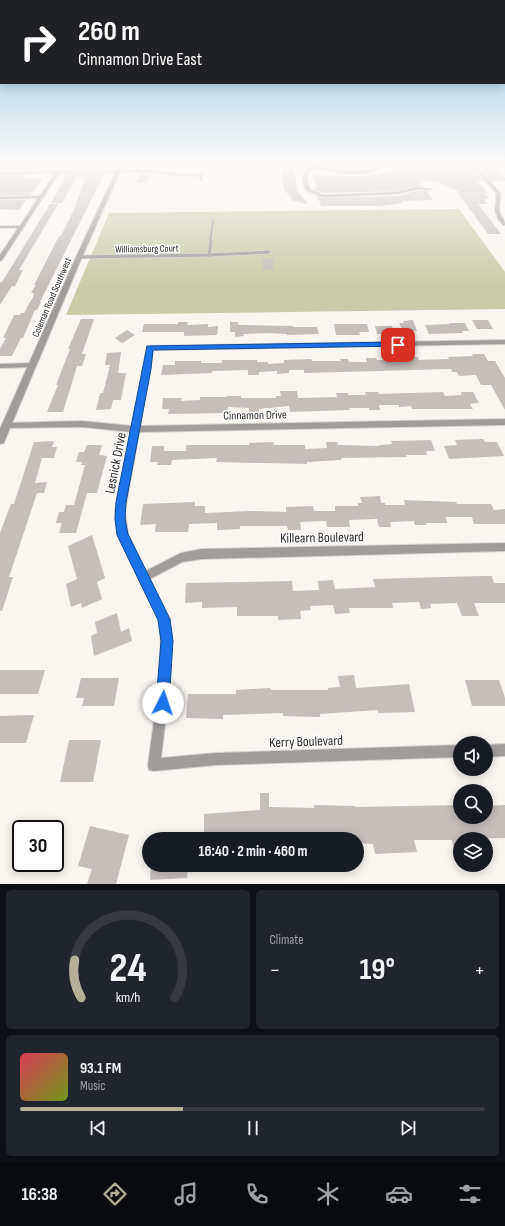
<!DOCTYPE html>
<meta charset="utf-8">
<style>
:root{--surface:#171b24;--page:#20242c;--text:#f1f3f6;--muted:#9ea1a6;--line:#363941;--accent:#b5ae99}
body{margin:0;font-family:"Sofia Sans Condensed",sans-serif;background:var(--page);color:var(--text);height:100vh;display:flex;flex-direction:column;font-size:15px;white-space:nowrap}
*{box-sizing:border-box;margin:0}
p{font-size:13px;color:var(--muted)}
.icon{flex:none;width:22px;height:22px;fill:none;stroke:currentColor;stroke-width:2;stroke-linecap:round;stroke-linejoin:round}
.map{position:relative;height:884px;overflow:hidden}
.panel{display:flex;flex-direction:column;gap:6px;padding:6px;background:#0d0f14;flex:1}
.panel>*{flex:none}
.banner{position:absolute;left:0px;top:0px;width:505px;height:84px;box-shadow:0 2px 10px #0003;background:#202124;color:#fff;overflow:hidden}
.controls{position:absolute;left:453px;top:736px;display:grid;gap:8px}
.controls a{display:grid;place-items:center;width:40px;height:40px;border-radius:50%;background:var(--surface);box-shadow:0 2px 10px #0003;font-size:20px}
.speed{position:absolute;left:12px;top:820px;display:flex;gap:8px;font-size:20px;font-weight:700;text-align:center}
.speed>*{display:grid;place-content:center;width:52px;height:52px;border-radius:50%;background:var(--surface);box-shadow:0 2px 10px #0003;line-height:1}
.speed .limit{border:2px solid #111;border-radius:6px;background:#fff;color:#111}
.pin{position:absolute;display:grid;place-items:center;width:34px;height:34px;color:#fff;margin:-17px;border-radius:8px;box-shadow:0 2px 6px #0006}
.me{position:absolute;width:44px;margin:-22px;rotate:4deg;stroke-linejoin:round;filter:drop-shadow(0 0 3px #0008)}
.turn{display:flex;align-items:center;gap:14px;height:84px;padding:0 12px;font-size:18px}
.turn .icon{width:52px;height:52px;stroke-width:2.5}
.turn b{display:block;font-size:28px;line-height:34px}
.big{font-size:30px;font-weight:700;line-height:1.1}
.panel .card{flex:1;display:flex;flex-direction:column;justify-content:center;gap:6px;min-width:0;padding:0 14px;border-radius:6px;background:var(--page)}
.panel .dial{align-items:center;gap:0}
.dial svg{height:104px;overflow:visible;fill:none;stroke:var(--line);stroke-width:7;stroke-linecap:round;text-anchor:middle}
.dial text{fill:var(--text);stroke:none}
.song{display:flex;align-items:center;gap:12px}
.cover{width:48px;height:48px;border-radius:6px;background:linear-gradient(135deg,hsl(350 70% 55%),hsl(80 70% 35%))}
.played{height:4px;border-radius:2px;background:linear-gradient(90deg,var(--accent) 35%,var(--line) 35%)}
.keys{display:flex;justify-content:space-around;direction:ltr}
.heat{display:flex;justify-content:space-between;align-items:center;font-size:22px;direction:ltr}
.panel .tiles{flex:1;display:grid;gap:6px;grid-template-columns:1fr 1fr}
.card:last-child{grid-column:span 2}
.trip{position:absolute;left:142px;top:832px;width:222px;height:40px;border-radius:20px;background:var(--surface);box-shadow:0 2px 10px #0003;font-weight:700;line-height:40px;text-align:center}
.tab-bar{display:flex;height:64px;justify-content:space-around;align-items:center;background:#090b0e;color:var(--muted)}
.tab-bar .icon{width:28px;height:28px}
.tab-bar .on{color:var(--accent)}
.tab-bar b{font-size:18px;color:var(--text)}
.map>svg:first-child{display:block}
</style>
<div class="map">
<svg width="505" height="884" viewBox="0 0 505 884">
<rect width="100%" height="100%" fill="#f9f5f0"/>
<polygon fill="#c8cca9" points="459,209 505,272 505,309 66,315 109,213"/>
<g fill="#c5bebb">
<polygon points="109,163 106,169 70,170 73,164"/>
<polygon points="407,163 462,164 464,166 470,166 473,168 484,181 477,181 488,193 485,193 489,199 484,199 487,204 478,204 501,234 488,234 458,193 460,192 437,182 419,180 423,186 417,186 397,191 323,193 316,190 315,186 317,186 313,175 355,177 380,174 392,171"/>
<polygon points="0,164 35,164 30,170 0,170"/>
<polygon points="283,164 292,164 298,192 308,204 293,201 284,189 282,174 283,174 283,169 284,169"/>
<polygon points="479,166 493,166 505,178 505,181 491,181"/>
<polygon points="67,174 104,174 40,302 41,302 37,310 35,310 23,338 21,338 12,356 0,356 0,349 6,338 3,338 14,315 20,315 21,313 24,313 33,297 34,293 31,293 36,285 34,285 59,236 61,236 77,203 76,203 85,180 77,176 62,203 51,203"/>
<polygon points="140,174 150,174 147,183 135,183"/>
<polygon points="0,175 26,175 23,179 43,178 30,195 0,196"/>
<polygon points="417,191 427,191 433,200 401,201 403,203 380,206 321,206 318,197 322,198 397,196"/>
<polygon points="0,200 26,200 19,210 0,209"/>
<polygon points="50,204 58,204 19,270 23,270 15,286 12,286 0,305 0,282 2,282"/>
<rect x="263" y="258" width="10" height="12"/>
<polygon points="81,319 94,319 82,354 86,354 82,366 77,366 63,412 47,412 58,385 56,385 70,349 68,349"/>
<polygon points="413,320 417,331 403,331 399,323 404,323 403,321"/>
<polygon points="472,320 488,320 493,329 477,329"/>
<polygon points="178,322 188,322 187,325 208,324 208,327 218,326 217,335 184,336 184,332 142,332 144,324 178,324"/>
<polygon points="230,322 238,322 238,325 293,326 293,327 317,327 319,334 287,335 287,334 267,333 243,334 244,336 235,337 235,332 230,332"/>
<polygon points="449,323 465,323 469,331 462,331 463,333 429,334 425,325 450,324"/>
<polygon points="334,324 367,324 369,332 359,332 360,335 336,335"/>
<polygon points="375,326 392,326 394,334 377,334"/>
<polygon points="127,330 135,335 122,343 115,338"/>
<polygon points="121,352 118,373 126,373 121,400 113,400 111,409 96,410 99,397 101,393 103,393 110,365 105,365 107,353"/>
<polygon points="472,354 484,354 488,361 495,361 502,373 505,378 505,410 491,385 481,385 476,375 459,376 457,372 452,372 451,369 304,373 304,370 289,370 289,373 277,374 277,371 259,372 259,375 248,375 248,370 212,371 212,373 161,375 163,365 175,365 175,361 201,361 201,363 222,363 222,360 257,360 257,362 268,362 268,364 284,363 284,360 311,359 312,361 341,361 340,359 348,359 349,362 367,362 366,358 376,358 377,360 395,360 394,358 403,357 418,357 419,360 449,359 448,357 473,356"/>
<polygon points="280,391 297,391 298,398 337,397 336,393 348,393 348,395 366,395 365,392 378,392 379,394 443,392 445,396 462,395 461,392 473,392 479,403 470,404 473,409 412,409 411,406 399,407 399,405 379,405 380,410 369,410 369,408 349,408 350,410 290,412 289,406 259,409 259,412 249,412 249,408 228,407 227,413 168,414 169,409 162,409 163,398 182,398 181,401 200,400 200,397 226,397 226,396 241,396 241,398 276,398 276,396 281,396"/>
<polygon points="483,439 485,442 497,442 504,456 449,459 444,446 457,445 455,440"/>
<polygon points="431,440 435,451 426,451 427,455 406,455 407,457 341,458 341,460 307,462 307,464 216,462 217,458 172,460 171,465 157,465 158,462 150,462 152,446 164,446 164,451 186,451 186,445 249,445 249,443 273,442 274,445 305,445 305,449 327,448 326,442 337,442 338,445 379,446 379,445 392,444 391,441"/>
<polygon points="54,441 52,447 57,447 54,458 42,458 35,483 47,482 44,493 37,493 9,577 13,577 2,611 0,611 0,533 11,504 14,504 34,442"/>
<polygon points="87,445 102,445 99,455 107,456 97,493 87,493 76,533 59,533 62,523 56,523 59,512 64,512 66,505 74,505 85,465 81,465 82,462 76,462 79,452 84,452"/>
<polygon points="380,496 381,503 385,503 385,505 405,505 404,500 456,502 457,504 491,504 494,510 505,509 505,524 474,524 472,517 446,517 447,523 426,523 427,525 415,525 414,521 390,522 391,527 379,527 377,519 349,520 350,527 327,527 326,521 300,522 301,530 288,530 287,526 240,526 240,529 217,530 217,523 189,524 188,532 155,532 156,524 140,525 143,504 195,502 195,506 205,506 205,513 250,511 286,512 286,507 313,506 314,511 335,511 335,506 358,506 358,503 362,503 360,497"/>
<polygon points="92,535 105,578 97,582 102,599 82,608 81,603 71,607 66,584 77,579 68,546"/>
<polygon points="480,576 492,576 494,583 505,583 505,603 474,603 479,616 462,616 457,603 430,604 431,608 421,609 419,602 392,603 393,608 349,608 350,613 335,614 333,605 310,606 311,610 300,611 301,619 278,620 278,616 237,616 237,607 202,608 202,602 185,603 186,583 292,581 293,591 319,590 318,581 333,580 335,589 375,587 373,579"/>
<polygon points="117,613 121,632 129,628 132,641 94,656 91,636 97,633 95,622"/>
<polygon points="0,670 45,670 38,694 0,694"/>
<polygon points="354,675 356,688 409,684 415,712 378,713 378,710 320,714 320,717 283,716 283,713 223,715 223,719 186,718 188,694 236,694 236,690 270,688 270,690 328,690 328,688 340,687 338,676"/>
<polygon points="81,678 119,678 114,706 82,706 84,698 76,698"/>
<polygon points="465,680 499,680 505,698 505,706 472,706"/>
<polygon points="34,715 26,743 0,743 0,716"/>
<polygon points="69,740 101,740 93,782 60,782"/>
<polygon points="260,793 269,793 269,807 314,808 314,805 355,806 356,807 460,805 460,817 486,817 486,806 505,805 505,838 460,839 460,861 457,862 452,840 414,840 417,852 375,854 373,844 357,843 357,839 204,839 204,814 260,810"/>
<polygon points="90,826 129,835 116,884 87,884 92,869 78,866"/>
<polygon points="151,865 188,865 187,878 150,880"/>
</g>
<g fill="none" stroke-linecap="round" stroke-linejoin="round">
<g stroke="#d4d1cc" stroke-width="3">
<g id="service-far1">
<polyline points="201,175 201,180"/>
<polyline points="210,242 213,220"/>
</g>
</g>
<g stroke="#d4d1cc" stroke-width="4.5">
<g id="service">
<polyline points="209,255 211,241"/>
<polyline points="79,257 209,255 269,252"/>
</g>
</g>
<g stroke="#d4d1cc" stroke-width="2">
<g id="minor">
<path d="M306,163H310L326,168L348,171L369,170L378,167L384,163H388C369,180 337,174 314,167L308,173L307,179L310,189L323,195L397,192L417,187L431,189L429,190L417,189L397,194L322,197L306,190C301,180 301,172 311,166Z"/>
<path d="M468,163H472L476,165L500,193C501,200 498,207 500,213C502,218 505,220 505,225H503L498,219L495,211L496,202V193L474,167Z"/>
<polygon points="154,170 181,174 201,174 203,175 201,176 181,176 154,172 59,173 2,260 0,261 0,255 18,228 0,228 0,226 20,226 38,198 0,199 0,197 40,196 55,173 0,174 0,172"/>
<path d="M505,340V344L153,350L140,426L505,419V425L139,432L125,511L128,535L146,571L181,553L202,549L505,543V551L202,559L182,562L150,579L169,619L171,632L170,683L161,758L216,753L460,745V757L216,765L154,771L149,770L148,765C152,734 157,703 159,672C161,655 162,637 159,620L118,535L115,511L131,432L82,427L6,428L3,427L2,425L3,423L82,421L132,426L147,348L150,346Z"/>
<polygon points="32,363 35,365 34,367 0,368 0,364"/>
<polygon points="505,744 505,756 486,757 486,745"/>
</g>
</g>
<g stroke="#d4d1cc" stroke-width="2">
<polygon id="tertiary" points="120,163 124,163 82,257 5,440 4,443 0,444 0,429 76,257"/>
</g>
<use href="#service-far1" stroke="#9f9c9b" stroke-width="2"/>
<use href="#service" stroke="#9f9c9b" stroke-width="3"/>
<use href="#minor" fill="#9f9c9b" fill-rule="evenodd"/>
<use href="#tertiary" fill="#9f9c9b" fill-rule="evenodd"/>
</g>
<linearGradient id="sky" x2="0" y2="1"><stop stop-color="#87c0e3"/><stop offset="0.57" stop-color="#fcfaf8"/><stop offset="1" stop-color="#fcfaf8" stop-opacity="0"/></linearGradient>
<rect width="505" height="286" fill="url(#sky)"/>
<polygon fill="#1a73e8" stroke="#114b97" points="398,342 401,343 401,346 153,350 151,369 126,502 125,519 128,534 170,619 173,641 169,703 167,708 163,710 158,708 156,703 161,641 158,620 117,535 115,519 116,502 147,346"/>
<g text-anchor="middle" stroke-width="3" stroke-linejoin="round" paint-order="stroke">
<g font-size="10" fill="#2c2b29" stroke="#fff">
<text transform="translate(147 248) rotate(-1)" y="4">Williamsburg Court</text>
<text transform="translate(51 297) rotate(-67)" y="4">Coleman Road Southwest</text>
</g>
<g font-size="12" fill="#2c2b29" stroke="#fff">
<text transform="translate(255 415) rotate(-1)" y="4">Cinnamon Drive</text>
</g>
<g font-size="14" fill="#2c2b29" stroke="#fff">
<text transform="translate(115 463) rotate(-79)" y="5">Lesnick Drive</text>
<text transform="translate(322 537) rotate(-1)" y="5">Killearn Boulevard</text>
<text transform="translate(306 741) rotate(-2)" y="5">Kerry Boulevard</text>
</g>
</g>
</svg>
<div class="controls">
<a><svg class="icon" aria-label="sound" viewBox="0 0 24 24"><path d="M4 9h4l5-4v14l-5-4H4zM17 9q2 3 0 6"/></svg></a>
<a><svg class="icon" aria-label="search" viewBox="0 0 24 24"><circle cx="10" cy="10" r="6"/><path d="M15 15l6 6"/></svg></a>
<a><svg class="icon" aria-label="layers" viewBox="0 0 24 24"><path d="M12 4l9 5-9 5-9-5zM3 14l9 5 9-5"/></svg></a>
</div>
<div class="speed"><div class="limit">30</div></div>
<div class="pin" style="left:398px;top:345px;background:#d93025"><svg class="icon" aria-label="arrive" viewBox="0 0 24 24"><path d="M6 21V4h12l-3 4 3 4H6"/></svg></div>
<svg class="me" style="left:163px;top:703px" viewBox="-20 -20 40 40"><circle r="19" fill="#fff"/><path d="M0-13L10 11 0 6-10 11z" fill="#1a73e8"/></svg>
<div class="trip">16:40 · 2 min · 460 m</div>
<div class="banner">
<div class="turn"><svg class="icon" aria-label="right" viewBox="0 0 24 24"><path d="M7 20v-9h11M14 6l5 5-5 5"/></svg><div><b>260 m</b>Cinnamon Drive East</div></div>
</div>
</div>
<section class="panel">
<div class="tiles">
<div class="card dial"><svg viewBox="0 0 100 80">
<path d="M14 69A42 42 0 1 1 86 69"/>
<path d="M14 69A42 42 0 0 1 9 40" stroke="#b5ae99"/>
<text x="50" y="56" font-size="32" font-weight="700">24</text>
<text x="50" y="72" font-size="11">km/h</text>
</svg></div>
<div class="card"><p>Climate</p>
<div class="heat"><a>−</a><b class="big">19°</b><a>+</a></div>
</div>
<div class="card">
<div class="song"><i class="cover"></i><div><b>93.1 FM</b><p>Music</p></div></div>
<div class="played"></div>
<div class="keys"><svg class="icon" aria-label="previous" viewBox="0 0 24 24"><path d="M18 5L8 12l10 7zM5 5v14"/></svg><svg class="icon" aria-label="pause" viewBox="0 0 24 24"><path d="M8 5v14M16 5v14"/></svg><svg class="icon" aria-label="next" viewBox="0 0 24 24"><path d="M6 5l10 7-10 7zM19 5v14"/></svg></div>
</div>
</div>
</section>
<nav class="tab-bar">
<b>16:38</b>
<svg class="icon on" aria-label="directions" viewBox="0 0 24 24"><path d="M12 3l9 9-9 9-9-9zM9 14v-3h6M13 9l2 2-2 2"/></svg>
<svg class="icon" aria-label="music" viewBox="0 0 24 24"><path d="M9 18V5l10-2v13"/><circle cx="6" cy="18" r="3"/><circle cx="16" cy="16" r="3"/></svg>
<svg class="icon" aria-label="phone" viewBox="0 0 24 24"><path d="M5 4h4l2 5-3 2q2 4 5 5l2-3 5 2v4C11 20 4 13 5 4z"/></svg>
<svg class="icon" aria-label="climate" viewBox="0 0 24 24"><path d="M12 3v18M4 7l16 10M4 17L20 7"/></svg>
<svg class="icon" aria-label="car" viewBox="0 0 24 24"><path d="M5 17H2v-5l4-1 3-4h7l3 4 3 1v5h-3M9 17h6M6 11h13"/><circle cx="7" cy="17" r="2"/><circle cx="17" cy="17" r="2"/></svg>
<svg class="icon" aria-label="filters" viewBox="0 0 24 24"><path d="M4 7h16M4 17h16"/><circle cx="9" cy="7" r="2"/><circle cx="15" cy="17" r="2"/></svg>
</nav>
